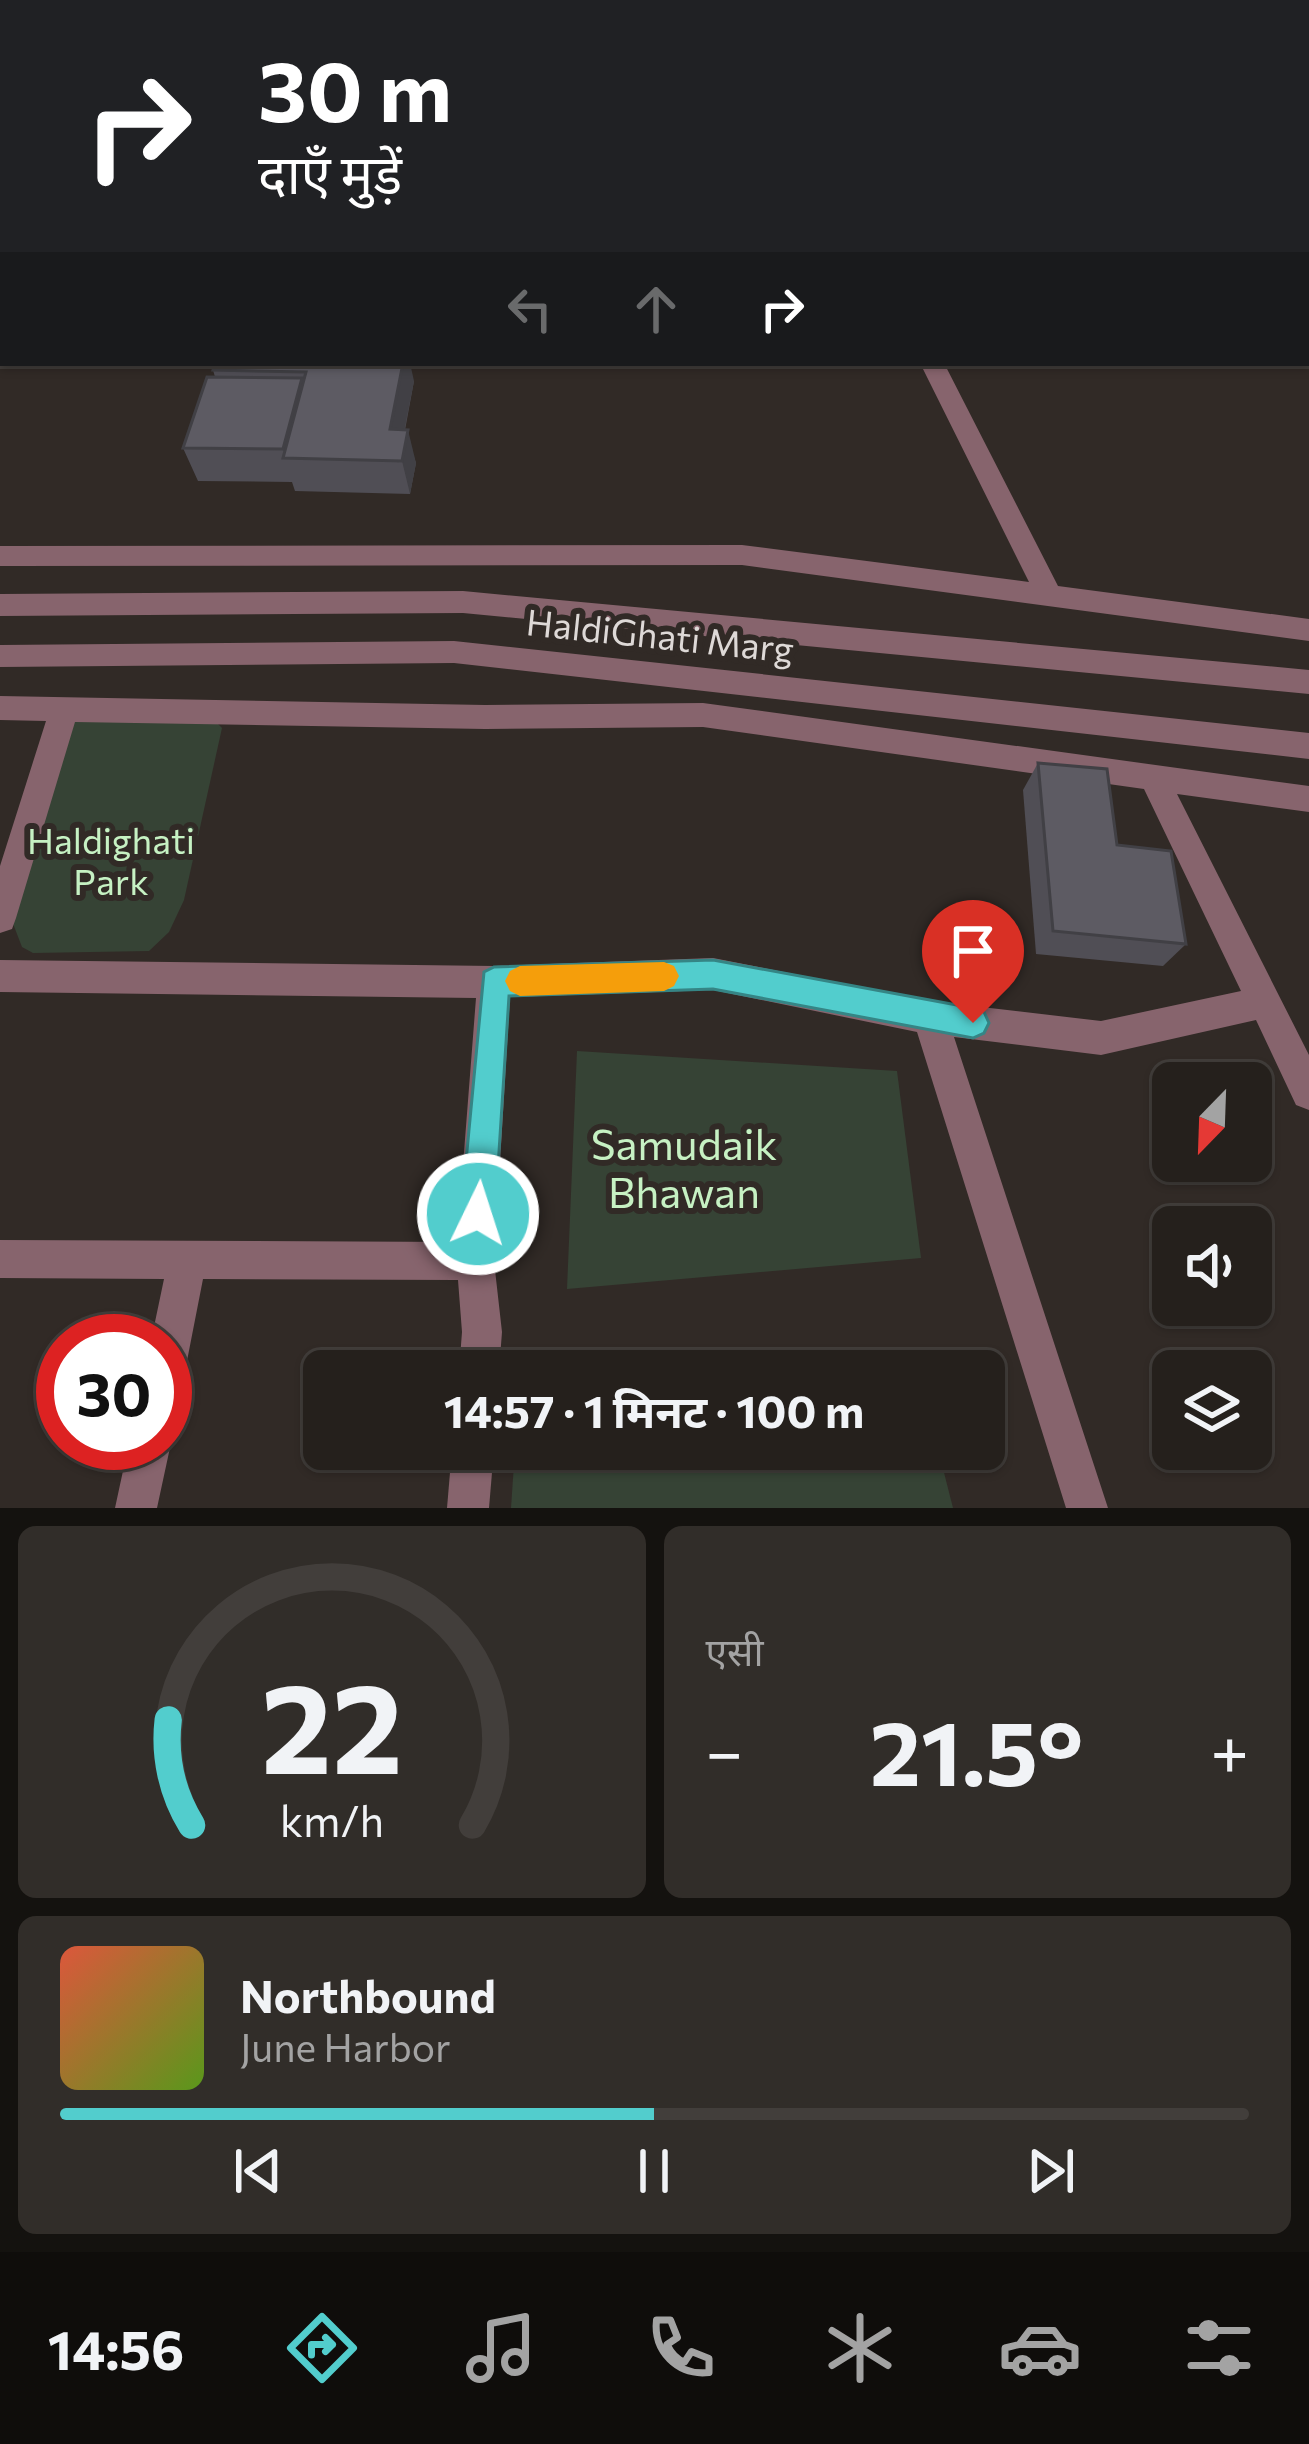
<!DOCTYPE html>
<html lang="hi">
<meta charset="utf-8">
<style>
:root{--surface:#25201c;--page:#312d29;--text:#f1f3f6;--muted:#a3a3a3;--line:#423e3b;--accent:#52cdcd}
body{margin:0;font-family:Commissioner,"Noto Sans Devanagari",sans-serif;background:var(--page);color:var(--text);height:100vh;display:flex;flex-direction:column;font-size:45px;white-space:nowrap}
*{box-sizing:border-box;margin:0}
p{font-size:39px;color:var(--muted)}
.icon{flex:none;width:66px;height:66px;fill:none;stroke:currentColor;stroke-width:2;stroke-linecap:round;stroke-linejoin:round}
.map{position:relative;height:1508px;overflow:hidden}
.panel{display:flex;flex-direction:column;gap:18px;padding:18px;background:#14120f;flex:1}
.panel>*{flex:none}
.top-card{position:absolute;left:0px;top:0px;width:1311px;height:366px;box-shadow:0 3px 9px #0004,0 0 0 3px var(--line);background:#202124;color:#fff;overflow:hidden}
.needle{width:78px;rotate:203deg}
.fabs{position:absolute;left:1152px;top:1062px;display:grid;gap:24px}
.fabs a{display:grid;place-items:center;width:120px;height:120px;border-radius:18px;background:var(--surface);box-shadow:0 3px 9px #0004,0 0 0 3px var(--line);font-size:60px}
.speed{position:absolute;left:36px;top:1314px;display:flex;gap:24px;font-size:60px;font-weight:700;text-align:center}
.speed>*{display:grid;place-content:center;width:156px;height:156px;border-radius:50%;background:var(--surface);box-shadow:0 3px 9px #0004,0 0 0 3px var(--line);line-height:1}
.speed .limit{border:18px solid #d22;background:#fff;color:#111}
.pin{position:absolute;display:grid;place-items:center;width:102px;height:102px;color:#fff;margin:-123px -51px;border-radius:50% 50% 50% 0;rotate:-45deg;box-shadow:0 0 12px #0007}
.pin .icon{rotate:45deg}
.me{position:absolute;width:132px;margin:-66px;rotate:4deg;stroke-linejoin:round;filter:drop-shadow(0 0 9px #0008)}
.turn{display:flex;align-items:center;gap:42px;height:252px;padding:0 60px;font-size:54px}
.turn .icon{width:156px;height:156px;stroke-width:2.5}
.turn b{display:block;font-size:84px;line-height:102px}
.lanes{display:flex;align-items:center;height:114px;padding:0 60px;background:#0003;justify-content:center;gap:60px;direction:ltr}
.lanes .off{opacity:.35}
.big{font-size:90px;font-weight:700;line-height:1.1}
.panel .widget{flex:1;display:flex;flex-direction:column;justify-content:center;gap:18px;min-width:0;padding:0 42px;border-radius:18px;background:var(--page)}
.panel .dial{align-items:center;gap:0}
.dial svg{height:312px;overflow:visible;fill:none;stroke:var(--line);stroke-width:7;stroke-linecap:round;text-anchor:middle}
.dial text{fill:var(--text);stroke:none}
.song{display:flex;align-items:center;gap:36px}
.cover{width:144px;height:144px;border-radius:18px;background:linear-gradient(135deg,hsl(10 70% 55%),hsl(90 70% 35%))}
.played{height:12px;border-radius:6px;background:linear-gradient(90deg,var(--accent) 50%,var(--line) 50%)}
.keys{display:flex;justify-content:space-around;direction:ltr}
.heat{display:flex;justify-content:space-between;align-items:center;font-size:66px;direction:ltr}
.panel .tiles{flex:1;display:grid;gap:18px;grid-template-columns:1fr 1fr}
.widget:last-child{grid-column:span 2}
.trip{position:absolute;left:303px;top:1350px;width:702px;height:120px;border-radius:18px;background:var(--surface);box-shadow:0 3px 9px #0004,0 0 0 3px var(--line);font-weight:700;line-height:120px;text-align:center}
.dock{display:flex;height:192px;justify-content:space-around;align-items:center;background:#0f0d0b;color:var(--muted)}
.dock .icon{width:84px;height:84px}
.dock .active{color:var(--accent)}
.dock b{font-size:54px;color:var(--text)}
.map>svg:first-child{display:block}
</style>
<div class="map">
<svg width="1309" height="1508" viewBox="0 0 1309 1508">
<rect width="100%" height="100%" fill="#312a26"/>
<g fill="#364335">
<polygon points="78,716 215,721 222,728 184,900 169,932 149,951 33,953 22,947 12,921 65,733"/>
<polygon points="577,1051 897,1071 921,1258 567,1289"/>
<polygon points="515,1449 938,1449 953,1508 511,1508"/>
</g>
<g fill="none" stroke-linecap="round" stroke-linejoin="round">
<g fill="#87646d" fill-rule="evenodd">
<rect x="38" y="0" width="18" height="3"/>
<rect x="197" y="0" width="18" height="3"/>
<rect x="286" y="0" width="18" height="3"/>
<polygon points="567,0 585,0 586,3 568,3"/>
<polygon points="742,0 760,0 762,3 744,3"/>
<polygon points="1020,0 1039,0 1041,3 1022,3"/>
<polygon points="1161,0 1180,0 1182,3 1163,3"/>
<polygon points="1199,0 1227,0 1197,3"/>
<rect x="1308" y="63" width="1" height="12"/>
<rect x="1308" y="150" width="1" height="13"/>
<rect x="0" y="177" width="3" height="12"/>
<polygon points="0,214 3,214 0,242"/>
<polygon points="3,299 3,314 0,314 0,300"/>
<polygon points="1308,347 1309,347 1309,364 1306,363"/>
<polygon points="920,363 944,363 1058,586 1309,619 1309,641 742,565 0,566 0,546 742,545 1029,582"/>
<polygon points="463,591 1309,670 1309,694 463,613 0,616 0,594"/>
<polygon points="454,641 1309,733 1309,759 454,663 0,667 0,645"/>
<polygon points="0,696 485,705 703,703 1309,786 1309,812 1177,794 1309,1055 1309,1110 1296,1105 1256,1020 1101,1055 954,1037 1108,1508 1066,1508 917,1032 713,990 510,997 494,1261 502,1332 499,1371 459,1371 462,1332 458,1280 203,1279 185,1371 179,1385 165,1391 165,1341 151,1341 164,1279 0,1278 0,1240 457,1242 476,998 0,992 0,960 494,966 713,958 930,1001 1101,1021 1241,991 1144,789 703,727 485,729 75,722 16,918 12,929 0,933 0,866 46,721 0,720"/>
<polygon points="165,1429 171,1443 157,1508 115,1508 129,1443 165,1443"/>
<polygon points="452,1449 494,1449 489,1508 447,1508"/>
</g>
<g fill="#fdb7ca" fill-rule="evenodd">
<polygon points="1069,0 1092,0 1094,3 1071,3"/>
<polygon points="1119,0 1142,0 1144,3 1121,3"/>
<polygon points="1308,201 1309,202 1309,219 1308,218"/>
<rect x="1308" y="274" width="1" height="18"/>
</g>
</g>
<g fill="#504e55">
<polygon points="215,363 414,381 405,430 416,463 410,494 295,491 292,482 198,481 183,448 215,377 213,370"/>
<polygon points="1038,763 1117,845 1186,944 1163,966 1036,954 1023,790"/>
</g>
<g fill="#414045">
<polygon points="403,363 410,363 414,381 398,463 390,429"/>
<polygon points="302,378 313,412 286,458 283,449"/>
<polygon points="408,430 416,463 410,494 402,461"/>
</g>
<g fill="#5d5b63" stroke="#414045" stroke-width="3">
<polygon points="215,363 403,363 390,429 408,430 402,461 283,458 306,372 213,370"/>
<polygon points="207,377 302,378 283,449 183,448"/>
<polygon points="1038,763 1107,769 1117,845 1171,851 1186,944 1053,931"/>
</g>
<polygon fill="#52cdcd" stroke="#358585" stroke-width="3" points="713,960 973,1008 984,1012 989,1023 984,1033 973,1038 713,989 509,996 495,1214 490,1226 478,1231 466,1226 461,1214 484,972 494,967"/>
<polygon fill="#f59e0b" points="664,962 674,966 679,976 674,986 664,991 520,996 510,991 505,981 510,971 520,966"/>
<g text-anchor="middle" stroke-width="12" stroke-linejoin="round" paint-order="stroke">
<g font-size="36" fill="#ded9d7" stroke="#312a26">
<text transform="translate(660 636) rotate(6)" y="13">HaldiGhati Marg</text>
</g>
<g font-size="36" fill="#c6f1c3" stroke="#312a26">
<text x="111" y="854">Haldighati<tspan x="111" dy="41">Park</tspan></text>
</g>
<g font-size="42" fill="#c6f1c3" stroke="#312a26">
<text x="684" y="1160">Samudaik<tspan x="684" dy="48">Bhawan</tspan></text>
</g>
</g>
</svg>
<div class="fabs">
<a><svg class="needle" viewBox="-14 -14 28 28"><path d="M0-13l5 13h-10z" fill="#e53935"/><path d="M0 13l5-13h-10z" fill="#a3a3a3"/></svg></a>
<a><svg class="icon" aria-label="sound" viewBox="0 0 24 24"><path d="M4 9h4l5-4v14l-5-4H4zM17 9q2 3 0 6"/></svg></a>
<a><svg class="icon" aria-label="layers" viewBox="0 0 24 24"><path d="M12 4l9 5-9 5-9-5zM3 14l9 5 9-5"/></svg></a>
</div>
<div class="speed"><div class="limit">30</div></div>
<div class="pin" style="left:973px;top:1023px;background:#d93025"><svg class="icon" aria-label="arrive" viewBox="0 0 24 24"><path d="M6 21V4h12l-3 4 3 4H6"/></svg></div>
<svg class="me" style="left:478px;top:1214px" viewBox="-20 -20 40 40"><circle r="17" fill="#52cdcd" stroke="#fff" stroke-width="3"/><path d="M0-11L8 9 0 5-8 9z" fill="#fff"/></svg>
<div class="trip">14:57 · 1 मिनट · 100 m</div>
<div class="top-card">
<div class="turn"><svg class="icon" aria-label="right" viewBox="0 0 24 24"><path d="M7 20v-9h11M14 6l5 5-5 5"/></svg><div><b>30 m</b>दाएँ मुड़ें</div></div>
<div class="lanes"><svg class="icon off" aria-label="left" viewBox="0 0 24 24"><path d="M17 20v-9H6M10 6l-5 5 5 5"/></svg><svg class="icon off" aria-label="ahead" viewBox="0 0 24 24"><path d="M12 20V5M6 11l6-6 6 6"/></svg><svg class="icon" aria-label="right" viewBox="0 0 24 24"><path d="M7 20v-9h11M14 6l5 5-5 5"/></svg></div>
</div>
</div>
<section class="panel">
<div class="tiles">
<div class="widget dial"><svg viewBox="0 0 100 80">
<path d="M14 69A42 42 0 1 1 86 69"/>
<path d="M14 69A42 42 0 0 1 8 42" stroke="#52cdcd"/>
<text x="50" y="56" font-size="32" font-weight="700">22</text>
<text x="50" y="72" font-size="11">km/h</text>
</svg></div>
<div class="widget"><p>एसी</p>
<div class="heat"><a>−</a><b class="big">21.5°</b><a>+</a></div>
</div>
<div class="widget">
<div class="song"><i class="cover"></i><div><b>Northbound</b><p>June Harbor</p></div></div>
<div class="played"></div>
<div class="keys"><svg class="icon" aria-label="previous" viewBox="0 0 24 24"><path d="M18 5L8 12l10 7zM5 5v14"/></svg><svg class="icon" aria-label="pause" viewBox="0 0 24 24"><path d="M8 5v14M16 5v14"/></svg><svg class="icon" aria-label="next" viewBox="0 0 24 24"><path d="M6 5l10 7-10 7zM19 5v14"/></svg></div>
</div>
</div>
</section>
<nav class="dock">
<b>14:56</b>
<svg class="icon active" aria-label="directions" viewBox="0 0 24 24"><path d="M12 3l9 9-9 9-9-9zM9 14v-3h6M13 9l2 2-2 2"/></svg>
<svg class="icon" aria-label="music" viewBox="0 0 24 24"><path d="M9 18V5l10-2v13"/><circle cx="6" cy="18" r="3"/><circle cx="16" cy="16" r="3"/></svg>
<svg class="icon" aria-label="phone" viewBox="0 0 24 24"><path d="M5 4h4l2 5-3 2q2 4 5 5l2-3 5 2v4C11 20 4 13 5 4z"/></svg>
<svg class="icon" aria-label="climate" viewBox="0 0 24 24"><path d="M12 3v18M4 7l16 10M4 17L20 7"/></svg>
<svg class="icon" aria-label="car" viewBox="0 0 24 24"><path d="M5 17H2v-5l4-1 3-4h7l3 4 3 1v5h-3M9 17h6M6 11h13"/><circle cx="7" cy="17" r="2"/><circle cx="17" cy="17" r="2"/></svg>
<svg class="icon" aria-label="filters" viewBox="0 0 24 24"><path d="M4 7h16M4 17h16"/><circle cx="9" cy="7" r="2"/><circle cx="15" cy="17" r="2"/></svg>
</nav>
